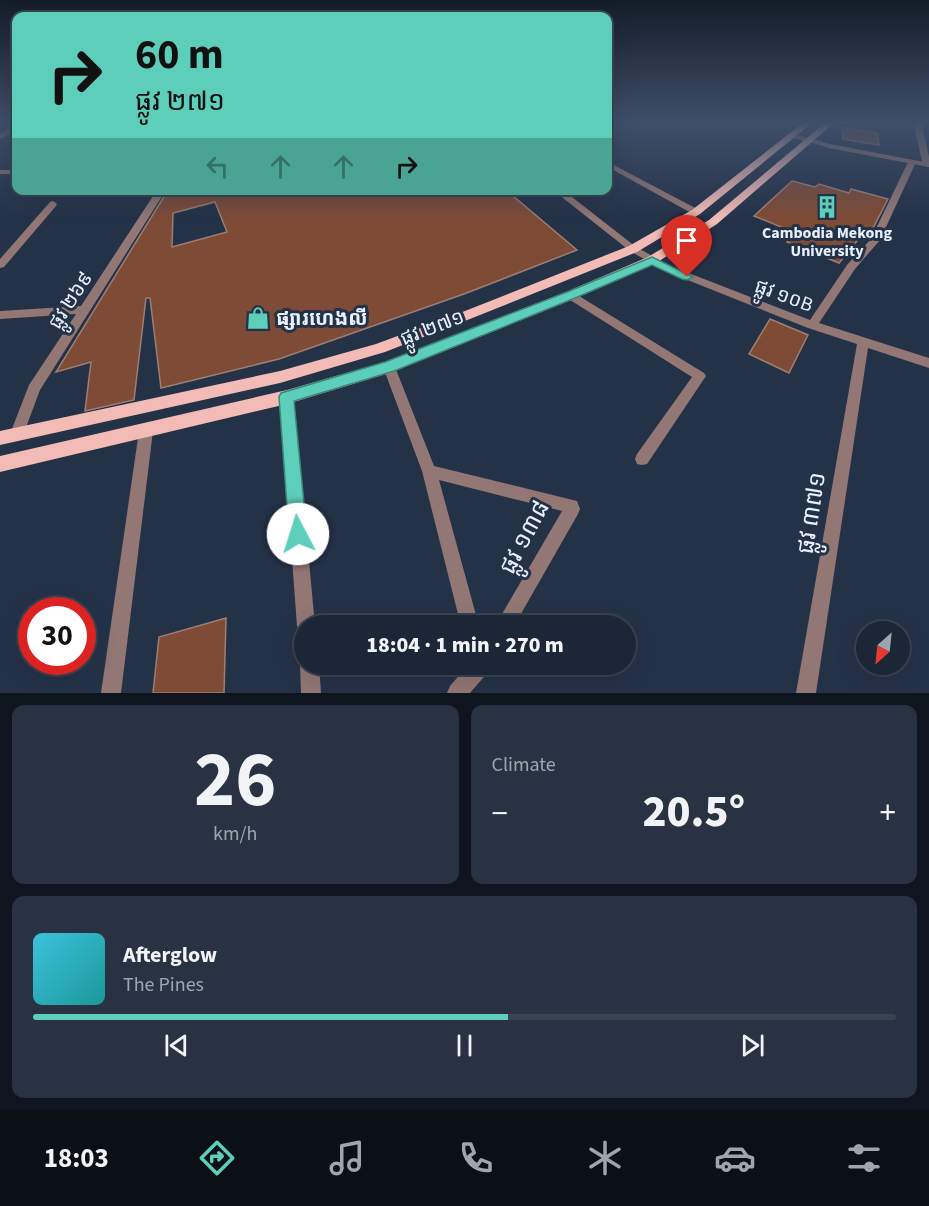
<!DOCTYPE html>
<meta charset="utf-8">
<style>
:root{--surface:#1b2636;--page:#283242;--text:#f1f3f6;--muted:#a0a5ad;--line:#394351;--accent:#5dceb9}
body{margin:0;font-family:"Source Sans 3","Noto Sans Khmer",sans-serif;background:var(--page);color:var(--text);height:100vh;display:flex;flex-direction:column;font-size:22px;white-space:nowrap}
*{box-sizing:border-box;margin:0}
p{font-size:20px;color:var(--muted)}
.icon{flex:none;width:33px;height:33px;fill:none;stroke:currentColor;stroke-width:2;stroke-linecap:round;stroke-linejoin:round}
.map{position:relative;height:693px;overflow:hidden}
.panel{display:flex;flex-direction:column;gap:12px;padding:12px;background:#0f151e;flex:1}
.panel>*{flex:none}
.hud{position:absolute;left:12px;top:12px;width:600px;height:183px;border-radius:12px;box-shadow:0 6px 24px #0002,0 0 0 2px var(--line);background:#5dceb9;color:#111;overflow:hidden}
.needle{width:39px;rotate:207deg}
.tools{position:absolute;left:856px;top:621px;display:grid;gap:12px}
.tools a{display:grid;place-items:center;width:54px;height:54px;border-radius:50%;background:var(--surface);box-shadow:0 6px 24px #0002,0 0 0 2px var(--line);font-size:30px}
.speed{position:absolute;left:18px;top:597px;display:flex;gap:12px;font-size:30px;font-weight:700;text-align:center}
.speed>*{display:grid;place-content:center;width:78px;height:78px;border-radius:50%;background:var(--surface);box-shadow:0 6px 24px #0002,0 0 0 2px var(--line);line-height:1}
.speed .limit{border:9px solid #d22;background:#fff;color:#111}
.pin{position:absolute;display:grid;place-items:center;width:51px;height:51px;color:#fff;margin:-62px -26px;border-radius:50% 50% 50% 0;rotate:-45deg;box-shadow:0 0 6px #0007}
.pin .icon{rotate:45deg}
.me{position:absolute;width:66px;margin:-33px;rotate:355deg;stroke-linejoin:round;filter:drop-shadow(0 0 4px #0008)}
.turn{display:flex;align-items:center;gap:21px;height:126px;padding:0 24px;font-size:27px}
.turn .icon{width:78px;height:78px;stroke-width:2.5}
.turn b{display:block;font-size:42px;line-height:51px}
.lanes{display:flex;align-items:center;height:57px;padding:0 24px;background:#0003;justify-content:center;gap:30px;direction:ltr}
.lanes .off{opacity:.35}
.big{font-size:45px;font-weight:800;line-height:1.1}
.panel .widget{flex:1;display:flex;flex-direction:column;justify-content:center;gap:9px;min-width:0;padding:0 21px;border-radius:12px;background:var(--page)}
.panel .dial{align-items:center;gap:0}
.dial b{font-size:78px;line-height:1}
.song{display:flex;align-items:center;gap:18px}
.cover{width:72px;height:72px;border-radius:9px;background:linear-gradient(135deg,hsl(190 70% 55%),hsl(180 70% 35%))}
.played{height:6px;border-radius:3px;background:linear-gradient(90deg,var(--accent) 55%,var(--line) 55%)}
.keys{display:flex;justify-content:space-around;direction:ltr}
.heat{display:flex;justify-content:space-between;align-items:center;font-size:33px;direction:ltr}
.panel .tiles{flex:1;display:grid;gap:12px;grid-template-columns:1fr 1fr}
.widget:last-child{grid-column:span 2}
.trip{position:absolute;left:294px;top:615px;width:342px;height:60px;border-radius:30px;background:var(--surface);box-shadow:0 6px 24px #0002,0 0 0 2px var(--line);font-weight:800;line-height:60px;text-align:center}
.tab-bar{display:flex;height:96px;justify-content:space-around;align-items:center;background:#0b0f16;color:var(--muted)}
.tab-bar .icon{width:42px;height:42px}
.tab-bar .current{color:var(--accent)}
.tab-bar b{font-size:27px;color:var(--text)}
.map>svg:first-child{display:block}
</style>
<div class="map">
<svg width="929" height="693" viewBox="0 0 929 693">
<rect width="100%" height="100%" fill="#243248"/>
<g fill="#7e4b37" stroke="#9e7e72" stroke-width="1.5" fill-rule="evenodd">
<polygon points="842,127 877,133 879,145 843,139"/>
<polygon points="792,181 815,187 819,184 849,193 851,189 888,199 868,238 861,236 839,263 787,242 796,233 754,216"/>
<path d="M168,190H506L577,250L464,294L279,359L161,388L150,298H146L134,400L85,411L91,362L56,372ZM215,202L227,232L172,247L173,213Z"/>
<polygon points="770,319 808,335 789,373 749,354"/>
<polygon points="226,618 224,693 153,693 159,637"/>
</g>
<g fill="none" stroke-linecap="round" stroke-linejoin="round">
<g fill="#927774" fill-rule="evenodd">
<polygon points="913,122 921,122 929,157 929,167 923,165"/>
<polygon points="13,126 16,126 16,131 0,139 0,134"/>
<polygon points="909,160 916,162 880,240 855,269 819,323 929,358 929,368 868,348 816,693 796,693 857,344 808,328 665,271 630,251 553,190 563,190 636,247 673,267 810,320 847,265 871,239"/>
<polygon points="608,162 699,210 701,212 696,215 693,214 608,167"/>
<rect x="0" y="170" width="16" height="4"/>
<polygon points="157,190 166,190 40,390 22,438 17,440 12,438 10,434 29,385 76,314 0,319 0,311 81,306"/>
<polygon points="53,201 57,204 56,206 4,267 0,268 0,259 50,202"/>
<polygon points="571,291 704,373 706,376 647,464 642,465 637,464 635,459 637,454 692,377 567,298 566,295 567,292"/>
<polygon points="389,362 393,364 395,367 434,466 577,501 580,509 578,514 514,626 495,626 562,511 439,480 479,626 461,626 422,471 383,367 385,364"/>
<polygon points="287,392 292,393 294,397 315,626 304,626 304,634 300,632 297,626 280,397 282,393"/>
<polygon points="146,425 151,427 153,431 121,693 101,693 139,431 141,427"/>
<polygon points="304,656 304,664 319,664 321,693 301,693 300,664"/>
<polygon points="469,664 491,664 489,671 470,693 447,693 450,686"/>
</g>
<polygon fill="#927774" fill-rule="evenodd" points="791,133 830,144 929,163 929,167 829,148 791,137"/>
<g fill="#f2bbb5" fill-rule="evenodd">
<polygon points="804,122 813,122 700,214 637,252 475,317 385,352 280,383 0,445 0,431 280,371 376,344 465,311 629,246 692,210"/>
<polygon points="826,122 835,122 717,224 656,263 576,298 389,373 287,404 0,472 0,456 287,390 385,362 566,292 648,257 709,220"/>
</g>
</g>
<linearGradient id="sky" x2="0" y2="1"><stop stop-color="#141c28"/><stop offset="0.56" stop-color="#3f4f6a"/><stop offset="1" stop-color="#3f4f6a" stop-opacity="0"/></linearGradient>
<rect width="929" height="219" fill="url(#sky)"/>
<polygon fill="#5dceb9" stroke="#3c8678" stroke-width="1.5" points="652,257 693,277 687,280 682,279 652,265 575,298 394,371 294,401 307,534 305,541 298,543 292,541 289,534 279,397 281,393 385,362 567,292"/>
<defs>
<g id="building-bare" transform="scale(1.8)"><path d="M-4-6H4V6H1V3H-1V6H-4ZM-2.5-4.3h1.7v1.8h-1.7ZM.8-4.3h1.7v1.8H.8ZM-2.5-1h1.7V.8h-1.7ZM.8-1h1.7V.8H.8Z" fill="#5dceb9" stroke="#243248" stroke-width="2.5" paint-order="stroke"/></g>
<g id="shop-bare" transform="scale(1.8)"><path d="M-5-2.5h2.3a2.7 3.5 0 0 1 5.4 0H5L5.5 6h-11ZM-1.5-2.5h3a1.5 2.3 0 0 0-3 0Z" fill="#5dceb9" stroke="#243248" stroke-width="2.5" paint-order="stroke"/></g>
</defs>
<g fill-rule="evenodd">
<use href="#building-bare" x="827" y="207"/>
<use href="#shop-bare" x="258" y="318"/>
</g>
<g text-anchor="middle" stroke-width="6" stroke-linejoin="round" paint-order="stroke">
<g font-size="16" font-weight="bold" fill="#e6f0fe" stroke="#243248">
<text x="827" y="238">Cambodia Mekong<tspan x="827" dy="18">University</tspan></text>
</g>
<g font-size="20" fill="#e6f0fe" stroke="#243248">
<text transform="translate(784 295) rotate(20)" y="7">ផ្លូវ ១០B</text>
<text transform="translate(70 300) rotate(-57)" y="7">ផ្លូវ ២៦៩</text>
<text transform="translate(432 327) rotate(-21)" y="7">ផ្លូវ ២៧១</text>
</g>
<g font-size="20" font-weight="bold" fill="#e6f0fe" stroke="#243248" text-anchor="start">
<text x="276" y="325">ផ្សារហេងលី</text>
</g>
<g font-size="24" fill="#e6f0fe" stroke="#243248">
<text transform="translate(811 513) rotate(-81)" y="8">ផ្លូវ ៣៧១</text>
<text transform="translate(524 537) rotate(-62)" y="8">ផ្លូវ ១៣៨</text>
</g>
</g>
</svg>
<div class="tools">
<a><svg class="needle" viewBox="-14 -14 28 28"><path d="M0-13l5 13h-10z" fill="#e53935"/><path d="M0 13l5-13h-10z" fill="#a0a5ad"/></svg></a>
</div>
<div class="speed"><div class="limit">30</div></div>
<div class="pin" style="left:687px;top:277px;background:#d93025"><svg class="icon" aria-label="arrive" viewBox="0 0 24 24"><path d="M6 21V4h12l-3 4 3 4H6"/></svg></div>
<svg class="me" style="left:298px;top:534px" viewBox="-20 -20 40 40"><circle r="19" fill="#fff"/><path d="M0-13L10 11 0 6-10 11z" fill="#5dceb9"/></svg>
<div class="trip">18:04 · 1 min · 270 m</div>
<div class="hud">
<div class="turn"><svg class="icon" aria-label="right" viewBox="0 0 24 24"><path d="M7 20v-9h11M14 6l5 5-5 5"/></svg><div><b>60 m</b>ផ្លូវ ២៧១</div></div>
<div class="lanes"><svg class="icon off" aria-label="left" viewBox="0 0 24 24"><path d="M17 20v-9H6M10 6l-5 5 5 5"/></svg><svg class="icon off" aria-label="ahead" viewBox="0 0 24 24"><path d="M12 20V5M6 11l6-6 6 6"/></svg><svg class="icon off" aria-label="ahead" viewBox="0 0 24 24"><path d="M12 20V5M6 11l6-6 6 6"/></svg><svg class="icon" aria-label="right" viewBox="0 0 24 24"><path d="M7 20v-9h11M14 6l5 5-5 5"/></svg></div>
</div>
</div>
<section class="panel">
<div class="tiles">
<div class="widget dial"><b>26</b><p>km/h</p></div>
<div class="widget"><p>Climate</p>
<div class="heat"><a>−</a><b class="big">20.5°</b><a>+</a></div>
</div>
<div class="widget">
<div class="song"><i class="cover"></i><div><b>Afterglow</b><p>The Pines</p></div></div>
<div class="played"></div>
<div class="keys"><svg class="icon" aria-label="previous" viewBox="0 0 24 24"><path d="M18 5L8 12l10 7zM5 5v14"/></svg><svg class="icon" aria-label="pause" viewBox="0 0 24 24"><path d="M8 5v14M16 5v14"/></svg><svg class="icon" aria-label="next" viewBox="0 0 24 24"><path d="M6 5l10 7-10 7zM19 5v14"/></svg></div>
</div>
</div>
</section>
<nav class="tab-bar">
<b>18:03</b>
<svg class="icon current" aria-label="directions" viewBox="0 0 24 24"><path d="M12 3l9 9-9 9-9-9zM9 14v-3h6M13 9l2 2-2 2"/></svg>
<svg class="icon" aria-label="music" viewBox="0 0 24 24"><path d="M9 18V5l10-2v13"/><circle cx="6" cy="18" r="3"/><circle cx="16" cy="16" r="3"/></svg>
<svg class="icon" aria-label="phone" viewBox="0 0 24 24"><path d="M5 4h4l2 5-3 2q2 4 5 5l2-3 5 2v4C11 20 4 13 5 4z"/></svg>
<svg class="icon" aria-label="climate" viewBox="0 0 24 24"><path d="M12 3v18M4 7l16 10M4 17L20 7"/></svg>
<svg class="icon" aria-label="car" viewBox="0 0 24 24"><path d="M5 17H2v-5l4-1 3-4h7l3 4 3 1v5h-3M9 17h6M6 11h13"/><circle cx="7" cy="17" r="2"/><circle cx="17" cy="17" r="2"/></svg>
<svg class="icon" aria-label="filters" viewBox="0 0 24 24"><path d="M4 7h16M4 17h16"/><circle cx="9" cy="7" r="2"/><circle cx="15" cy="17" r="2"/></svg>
</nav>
